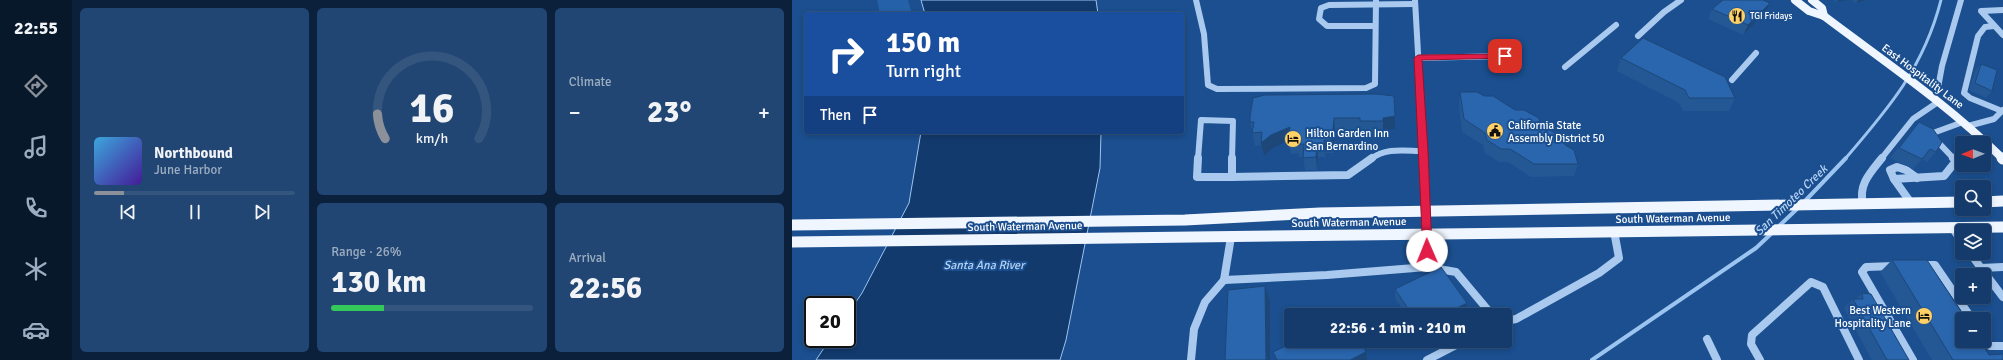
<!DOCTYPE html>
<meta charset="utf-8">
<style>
:root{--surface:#143b6b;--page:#214673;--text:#f1f3f6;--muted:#9dadc1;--line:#33557e;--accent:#8c9099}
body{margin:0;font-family:Signika,sans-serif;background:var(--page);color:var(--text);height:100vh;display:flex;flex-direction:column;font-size:15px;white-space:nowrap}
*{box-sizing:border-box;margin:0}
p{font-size:13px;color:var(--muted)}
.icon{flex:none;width:22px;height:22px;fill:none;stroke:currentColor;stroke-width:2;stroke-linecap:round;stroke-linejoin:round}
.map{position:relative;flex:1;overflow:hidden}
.sheet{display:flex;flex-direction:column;gap:8px;padding:8px;background:#0b203b;width:720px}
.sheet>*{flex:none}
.guide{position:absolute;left:12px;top:12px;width:380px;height:122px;border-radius:4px;box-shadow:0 2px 6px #0003,0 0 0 1px var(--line);background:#1a4fa0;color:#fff;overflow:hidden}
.needle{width:26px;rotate:269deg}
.tools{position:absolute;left:1163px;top:136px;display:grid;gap:8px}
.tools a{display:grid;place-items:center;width:36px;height:36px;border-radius:4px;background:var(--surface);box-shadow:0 2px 6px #0003,0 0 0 1px var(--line);font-size:20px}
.speed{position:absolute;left:12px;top:296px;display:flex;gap:8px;font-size:20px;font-weight:700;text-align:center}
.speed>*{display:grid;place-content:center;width:52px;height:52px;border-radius:50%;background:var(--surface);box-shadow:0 2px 6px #0003,0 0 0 1px var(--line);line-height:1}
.speed .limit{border:2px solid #111;border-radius:6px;background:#fff;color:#111}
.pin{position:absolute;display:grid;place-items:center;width:34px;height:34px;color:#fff;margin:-17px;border-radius:8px;box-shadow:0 2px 6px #0006}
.me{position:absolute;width:44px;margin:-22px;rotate:359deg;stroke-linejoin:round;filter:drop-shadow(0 0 3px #0008)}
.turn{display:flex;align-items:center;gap:14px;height:84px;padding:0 16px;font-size:18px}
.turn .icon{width:52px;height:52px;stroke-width:2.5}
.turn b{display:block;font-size:28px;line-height:34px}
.then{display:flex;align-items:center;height:38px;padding:0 16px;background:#0003;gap:8px;font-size:15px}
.big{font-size:30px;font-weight:800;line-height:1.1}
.sheet .card{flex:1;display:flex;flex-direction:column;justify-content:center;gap:6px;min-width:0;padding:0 14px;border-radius:6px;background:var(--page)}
.sheet .dial{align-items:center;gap:0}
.dial svg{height:104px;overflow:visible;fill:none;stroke:var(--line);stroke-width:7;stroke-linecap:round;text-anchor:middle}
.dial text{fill:var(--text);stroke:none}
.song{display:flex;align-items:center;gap:12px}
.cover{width:48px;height:48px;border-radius:6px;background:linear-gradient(135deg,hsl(200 70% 55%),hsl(260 70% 35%))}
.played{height:4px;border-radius:2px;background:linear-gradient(90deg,var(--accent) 15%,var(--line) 15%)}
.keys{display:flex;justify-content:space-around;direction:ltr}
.heat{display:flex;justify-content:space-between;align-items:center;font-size:22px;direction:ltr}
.charge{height:6px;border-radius:3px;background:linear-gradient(90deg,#34c759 26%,var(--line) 0)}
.sheet .tiles{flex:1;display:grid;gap:8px;grid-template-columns:repeat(3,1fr)}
.card:first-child{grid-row:span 2}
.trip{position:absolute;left:492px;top:308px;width:228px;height:40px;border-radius:4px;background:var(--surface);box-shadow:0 2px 6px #0003,0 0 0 1px var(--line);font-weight:800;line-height:40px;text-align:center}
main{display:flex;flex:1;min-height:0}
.tabs{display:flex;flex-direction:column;width:72px;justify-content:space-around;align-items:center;background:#08182b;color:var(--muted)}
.tabs .icon{width:28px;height:28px}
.tabs .active{color:var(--accent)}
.tabs b{font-size:18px;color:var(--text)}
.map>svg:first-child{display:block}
</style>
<main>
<nav class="tabs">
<b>22:55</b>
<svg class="icon active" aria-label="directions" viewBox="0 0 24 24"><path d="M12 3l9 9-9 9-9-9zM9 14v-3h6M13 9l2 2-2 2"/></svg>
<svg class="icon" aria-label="music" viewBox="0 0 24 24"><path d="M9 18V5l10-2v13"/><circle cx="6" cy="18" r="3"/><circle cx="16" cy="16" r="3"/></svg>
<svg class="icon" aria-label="phone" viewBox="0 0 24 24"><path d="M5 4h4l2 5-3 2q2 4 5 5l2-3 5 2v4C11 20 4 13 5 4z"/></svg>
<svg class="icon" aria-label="climate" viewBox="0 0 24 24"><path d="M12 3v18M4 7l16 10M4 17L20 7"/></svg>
<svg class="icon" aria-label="car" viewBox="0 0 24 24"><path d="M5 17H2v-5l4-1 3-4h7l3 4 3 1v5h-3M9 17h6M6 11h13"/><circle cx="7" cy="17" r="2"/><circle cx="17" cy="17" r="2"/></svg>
</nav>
<section class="sheet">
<div class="tiles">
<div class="card">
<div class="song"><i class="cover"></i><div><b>Northbound</b><p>June Harbor</p></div></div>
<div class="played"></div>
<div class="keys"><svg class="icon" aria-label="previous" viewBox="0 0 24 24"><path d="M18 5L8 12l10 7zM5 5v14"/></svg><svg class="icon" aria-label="pause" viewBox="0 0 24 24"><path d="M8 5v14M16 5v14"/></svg><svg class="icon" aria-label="next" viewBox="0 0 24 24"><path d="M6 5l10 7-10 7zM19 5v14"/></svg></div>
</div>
<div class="card dial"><svg viewBox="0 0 100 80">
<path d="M14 69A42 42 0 1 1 86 69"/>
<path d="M14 69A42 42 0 0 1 8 50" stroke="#8c9099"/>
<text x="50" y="56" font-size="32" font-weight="700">16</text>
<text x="50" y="72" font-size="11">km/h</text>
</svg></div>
<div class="card"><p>Climate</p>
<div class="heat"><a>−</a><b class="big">23°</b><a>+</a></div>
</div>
<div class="card"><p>Range · 26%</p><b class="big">130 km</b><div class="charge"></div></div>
<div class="card"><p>Arrival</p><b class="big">22:56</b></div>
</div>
</section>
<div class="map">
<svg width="1211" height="360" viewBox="0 0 1211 360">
<rect width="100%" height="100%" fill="#1b4f8f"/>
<polygon fill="#2461a8" points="85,0 116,0 120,14 88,14"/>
<g fill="#123a6d" stroke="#9cc4f0">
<polygon points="129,0 304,0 306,14 133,14"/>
<polygon points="129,132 309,132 308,168 274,340 268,360 24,360 38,339 55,339 55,315 70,293 117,203"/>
</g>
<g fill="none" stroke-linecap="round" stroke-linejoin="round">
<path stroke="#9cc4f0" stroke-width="3" d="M1053,159C1097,108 1132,67 1149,0"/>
<g stroke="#9cc4f0" stroke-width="4">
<polyline points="1013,201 1054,158"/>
<polyline points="987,226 1007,207"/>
<polyline points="800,360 964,248 980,233"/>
</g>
<g stroke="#a9c9ee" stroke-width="6">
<polyline points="404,0 412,34 416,85 425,89 574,88 583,84 584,0"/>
<polyline points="623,0 632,159"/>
<polyline points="1211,10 1189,11 1211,35"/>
<polyline points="583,26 535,26 527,19 529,8 537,5 623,4"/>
<polyline points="1202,26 1193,27 1186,36 1172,93 1178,98 1210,111"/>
<polyline points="846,36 872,12 889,0"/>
<polyline points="626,58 713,56"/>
<polyline points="773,67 824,25"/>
<polyline points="940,80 964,53"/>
<polyline points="1146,88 1150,66 1169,0"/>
<polyline points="1176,126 1202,119 1211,110"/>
<polyline points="406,159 409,120 441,121 440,159"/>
<path d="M579,159C594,147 613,151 632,151"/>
<polyline points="1089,159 1121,119 1146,102"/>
<polyline points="1162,159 1145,141 1141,133 1171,122"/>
</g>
<g stroke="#a9c9ee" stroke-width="8">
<polyline points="406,158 405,177 440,177"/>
<polyline points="632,158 635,267"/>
<polyline points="440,177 440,158"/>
<polyline points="440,177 556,175 580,158"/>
<polyline points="1102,179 1098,170 1105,167 1114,170 1125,178"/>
<polyline points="1119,203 1102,179 1152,176 1164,161 1161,158"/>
<path d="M1071,204C1066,185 1078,173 1090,158"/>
<polyline points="1160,227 1170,242"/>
<polyline points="1178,253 1189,268 1211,267"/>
<polyline points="1130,265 1143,265 1180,319"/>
<polyline points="1102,266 1074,267 1070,272 1121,360"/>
<polyline points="1189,268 1211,297"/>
<polyline points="432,280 439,237"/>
<polyline points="713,321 724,319 807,273 827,258 822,231"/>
<polyline points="1192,337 1198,346 1211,346"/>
<polyline points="915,339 925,360"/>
<polyline points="399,360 402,329 413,302 432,280 535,275 635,267 664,272 700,315"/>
<polyline points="635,360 672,341"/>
<polyline points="968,360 959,344 960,335 1019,282 1031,287 1067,360"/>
</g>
<g stroke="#f0f6ff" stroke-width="8">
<path d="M1003,0L1017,11L1032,16C1093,62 1157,105 1211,159"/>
<polyline points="1020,0 1030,8 1032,16"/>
</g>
<g stroke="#f0f6ff" stroke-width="11">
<polyline points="1210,158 1211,159"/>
<polyline points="1192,202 1211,201"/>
<polyline points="0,225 393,220 528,213 1170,202"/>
<polyline points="0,242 1211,227"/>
</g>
</g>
<g fill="#245895">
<polygon points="1041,0 1055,0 1045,2"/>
<polygon points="1060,0 1075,0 1064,3"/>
<polygon points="920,9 973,13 951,35 916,19"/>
<polygon points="829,58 943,98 937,111 891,111 887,103 825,71"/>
<polygon points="1189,64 1200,91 1194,98 1177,90 1183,71"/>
<polygon points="668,92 692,96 723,110 748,124 773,145 786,164 782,176 739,177 716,162 707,162 693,153 691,145 670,132 667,105"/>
<polygon points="602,96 603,129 591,131 591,134 569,134 569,131 543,131 542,153 534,153 534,157 526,157 525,170 513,170 511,157 507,157 507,153 499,154 496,141 481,148 472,156 469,145 463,146 458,122"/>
<polygon points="1127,122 1144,152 1135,162 1130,159 1121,169 1098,158"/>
<polygon points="1100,260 1197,355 1211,360 1140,360 1088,272"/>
<polygon points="603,289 675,303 673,312 667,315 614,315 603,298"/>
<polygon points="1070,293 1117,360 1080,360 1052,308 1061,299 1064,299"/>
</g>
<g fill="#1d4779">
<polygon points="1046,0 1055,0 1045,2"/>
<polygon points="1066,0 1075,0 1064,3"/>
<polygon points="978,3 973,13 951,35 956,25"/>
<polygon points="603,116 603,129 591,131 591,118"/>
<polygon points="542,118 543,131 542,153 540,140"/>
<polygon points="498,127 500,139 481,148 472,156 469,143 479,135"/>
<polygon points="532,140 534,153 534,157 532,144"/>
<polygon points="525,144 526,157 525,170 524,157"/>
<polygon points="473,286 478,301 478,360 474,360"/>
<polygon points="675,303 673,312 667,315 651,315"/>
<polygon points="574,352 575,360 558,360"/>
</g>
<g fill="#2a66ad" stroke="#1d4779">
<polygon points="931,0 971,0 978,3 956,25 920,9"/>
<polygon points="851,38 933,77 943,98 897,98 893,90 829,58"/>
<polygon points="1189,64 1205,70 1200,91 1183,83"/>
<polygon points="668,92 685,92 692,96 701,96 723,110 732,110 747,118 748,124 771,138 773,145 782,150 786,164 742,164 718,149 709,149 695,140 693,133 672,119"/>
<polygon points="584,94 602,96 603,116 591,118 591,121 568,121 568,118 542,118 540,140 532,140 532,144 525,144 524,157 511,158 512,144 505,144 506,141 496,141 498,127 479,135 469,143 470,132 460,133 462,122 458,122 458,117 461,98 473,95"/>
<polygon points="1127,122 1141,129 1150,142 1144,152 1138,149 1130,159 1107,148"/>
<polygon points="1100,260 1135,260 1174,319 1170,319 1170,341 1188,341 1197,355 1211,354 1211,360 1161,360"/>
<polygon points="649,267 675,303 651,315 620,315 603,289"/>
<polygon points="473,286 474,360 433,360 436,290"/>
<polygon points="1070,293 1079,294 1117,360 1095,360 1061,299 1071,299"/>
<polygon points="504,341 568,341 574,352 558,360 485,360 481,352"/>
</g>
<polygon fill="#e11d48" stroke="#92132f" points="713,54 717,56 716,58 630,60 636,151 640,251 639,254 631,254 622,58 626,55"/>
<defs>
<g id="restaurant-disc" transform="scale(0.9)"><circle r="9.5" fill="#ffd166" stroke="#1b4f8f"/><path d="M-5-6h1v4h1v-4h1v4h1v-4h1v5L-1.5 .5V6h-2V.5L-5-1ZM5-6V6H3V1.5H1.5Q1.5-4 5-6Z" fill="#111"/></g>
<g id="civic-disc" transform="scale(0.9)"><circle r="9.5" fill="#ffd166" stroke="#1b4f8f"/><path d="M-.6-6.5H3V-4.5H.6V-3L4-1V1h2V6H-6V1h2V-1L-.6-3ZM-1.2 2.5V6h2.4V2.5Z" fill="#111"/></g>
<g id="hotel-disc" transform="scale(0.9)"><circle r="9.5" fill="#ffd166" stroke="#1b4f8f"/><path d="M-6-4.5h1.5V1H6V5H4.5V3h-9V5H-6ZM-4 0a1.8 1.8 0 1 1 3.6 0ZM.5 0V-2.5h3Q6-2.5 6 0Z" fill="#111"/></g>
</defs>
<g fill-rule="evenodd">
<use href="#restaurant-disc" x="945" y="16"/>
<use href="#civic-disc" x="703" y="131"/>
<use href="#hotel-disc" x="501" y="139"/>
<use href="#hotel-disc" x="1132" y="316"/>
</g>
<g text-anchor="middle" stroke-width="4" stroke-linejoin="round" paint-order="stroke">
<g font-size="9" fill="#fff" stroke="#1b4f8f" text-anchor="start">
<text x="958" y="19">TGI Fridays</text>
</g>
<g font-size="11" fill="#fff" stroke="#1b4f8f">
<text transform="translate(1131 76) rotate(37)" y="4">East Hospitality Lane</text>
<text transform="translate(881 218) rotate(-1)" y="4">South Waterman Avenue</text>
<text transform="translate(557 222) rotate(-1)" y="4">South Waterman Avenue</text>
<text transform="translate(233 226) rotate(-1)" y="4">South Waterman Avenue</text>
</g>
<g font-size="11" fill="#fff" stroke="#1b4f8f" text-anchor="start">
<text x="716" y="129">California State<tspan x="716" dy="13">Assembly District 50</tspan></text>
<text x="514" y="137">Hilton Garden Inn<tspan x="514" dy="13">San Bernardino</tspan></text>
<text x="1119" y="314" text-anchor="end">Best Western<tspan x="1119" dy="13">Hospitality Lane</tspan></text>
</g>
<g font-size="12" font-style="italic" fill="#b5d3f5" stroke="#1b4f8f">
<text transform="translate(999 200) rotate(-44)" y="4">San Timoteo Creek</text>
<text x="192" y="269">Santa Ana River</text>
</g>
</g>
</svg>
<div class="tools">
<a><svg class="needle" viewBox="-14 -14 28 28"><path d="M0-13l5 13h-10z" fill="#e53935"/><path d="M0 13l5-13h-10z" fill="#9dadc1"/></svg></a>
<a><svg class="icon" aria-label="search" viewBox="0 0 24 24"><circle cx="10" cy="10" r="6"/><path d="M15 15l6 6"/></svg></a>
<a><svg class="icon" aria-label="layers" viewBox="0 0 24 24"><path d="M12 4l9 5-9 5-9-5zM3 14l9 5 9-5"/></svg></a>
<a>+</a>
<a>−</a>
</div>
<div class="speed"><div class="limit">20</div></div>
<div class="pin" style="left:713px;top:56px;background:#d93025"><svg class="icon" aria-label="arrive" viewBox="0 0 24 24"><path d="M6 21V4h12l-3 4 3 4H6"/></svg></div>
<svg class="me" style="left:635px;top:251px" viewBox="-20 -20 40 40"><circle r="19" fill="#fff"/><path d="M0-13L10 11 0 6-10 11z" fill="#e11d48"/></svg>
<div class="trip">22:56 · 1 min · 210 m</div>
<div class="guide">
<div class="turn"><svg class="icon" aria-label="right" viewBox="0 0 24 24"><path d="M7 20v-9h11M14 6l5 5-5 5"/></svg><div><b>150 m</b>Turn right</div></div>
<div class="then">Then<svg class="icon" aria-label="arrive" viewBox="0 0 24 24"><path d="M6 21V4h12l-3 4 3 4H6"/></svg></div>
</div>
</div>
</main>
